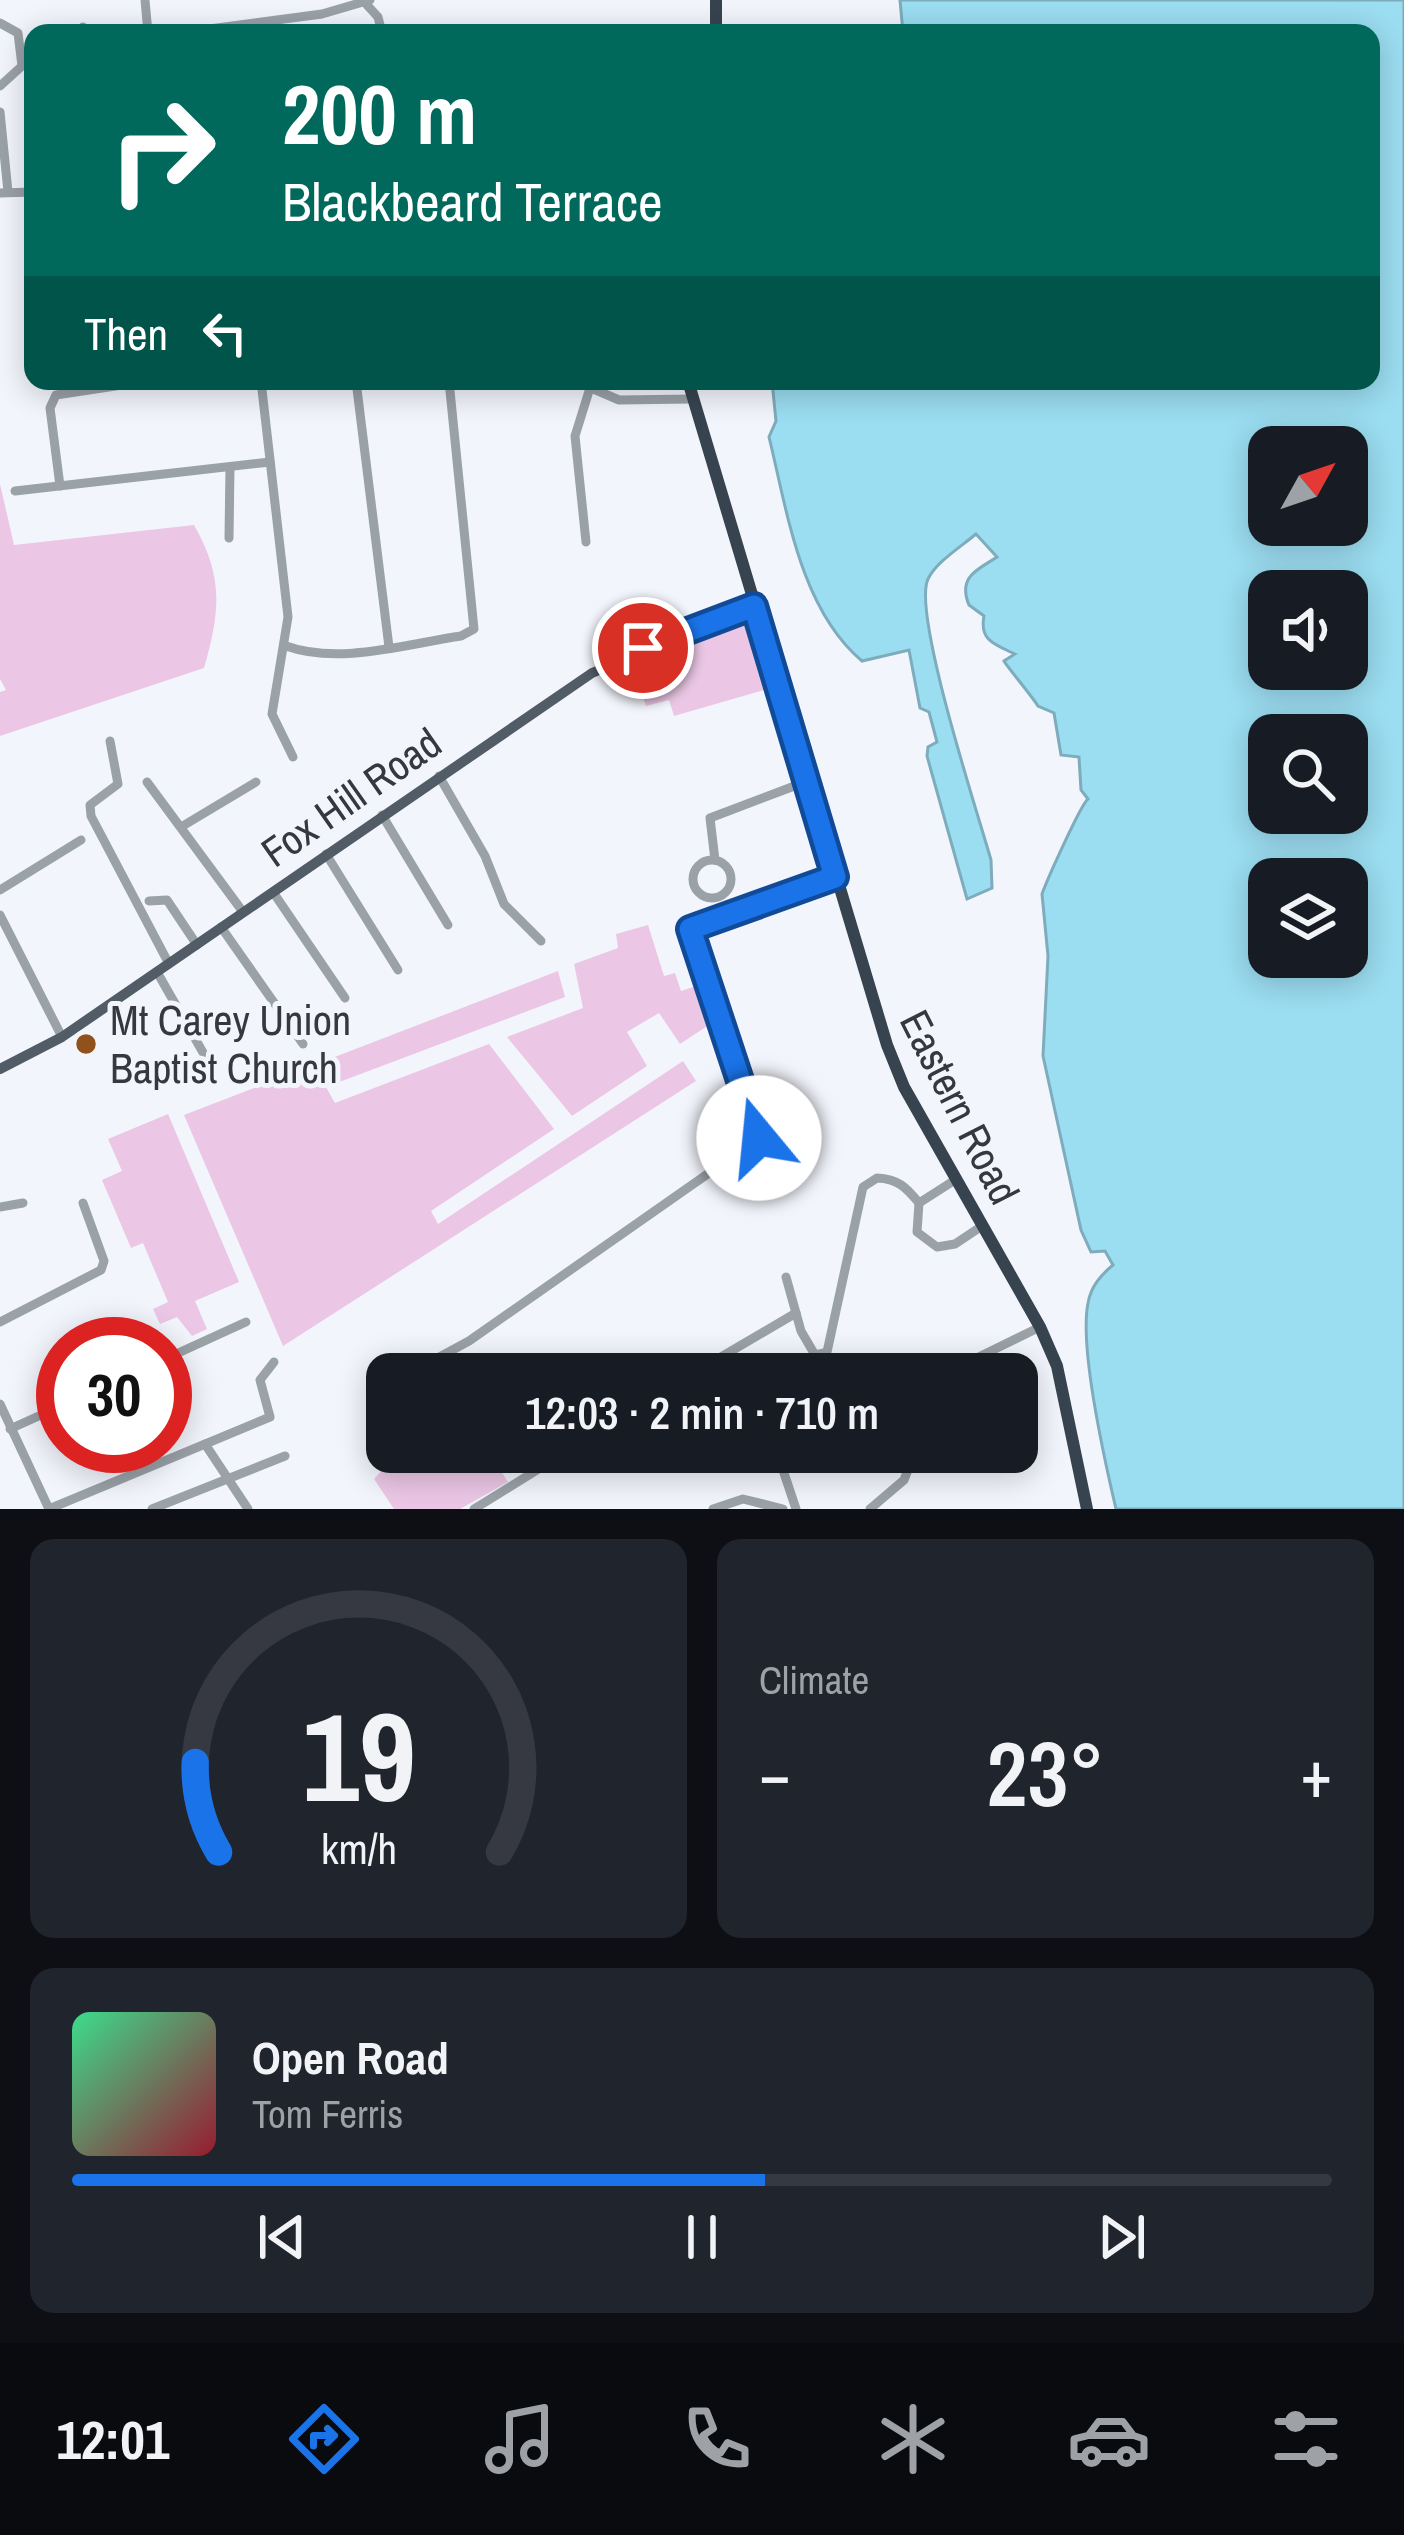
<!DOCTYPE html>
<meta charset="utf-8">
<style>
:root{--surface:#171b24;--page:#20242c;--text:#f1f3f6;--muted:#9ea1a6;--line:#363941;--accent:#1a73e8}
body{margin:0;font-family:"Archivo Narrow",sans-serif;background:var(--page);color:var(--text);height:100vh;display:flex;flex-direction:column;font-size:45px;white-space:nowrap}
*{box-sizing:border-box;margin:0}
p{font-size:39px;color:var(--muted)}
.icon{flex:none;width:66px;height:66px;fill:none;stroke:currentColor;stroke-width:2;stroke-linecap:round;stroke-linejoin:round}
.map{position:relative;height:1509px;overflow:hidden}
.panel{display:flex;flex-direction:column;gap:30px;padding:30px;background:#0d0f14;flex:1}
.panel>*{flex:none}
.top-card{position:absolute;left:24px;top:24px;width:1356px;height:366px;border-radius:24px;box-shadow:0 6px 30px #0003;background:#00695c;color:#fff;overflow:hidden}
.needle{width:78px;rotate:50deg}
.buttons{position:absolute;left:1248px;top:426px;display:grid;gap:24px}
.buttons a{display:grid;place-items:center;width:120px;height:120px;border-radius:24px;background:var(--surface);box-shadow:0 6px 30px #0003;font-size:60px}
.speed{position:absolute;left:36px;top:1317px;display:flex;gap:24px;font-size:60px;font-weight:700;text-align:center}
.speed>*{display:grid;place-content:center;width:156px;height:156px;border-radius:50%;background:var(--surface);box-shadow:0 6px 30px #0003;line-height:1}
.speed .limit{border:18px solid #d22;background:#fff;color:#111}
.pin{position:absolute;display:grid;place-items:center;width:102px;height:102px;color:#fff;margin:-51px;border:6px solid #fff;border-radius:50%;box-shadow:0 3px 12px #0007}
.me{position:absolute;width:132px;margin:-66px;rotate:343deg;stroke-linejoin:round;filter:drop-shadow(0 0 9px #0008)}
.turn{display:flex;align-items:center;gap:42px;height:252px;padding:0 60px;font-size:54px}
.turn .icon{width:156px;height:156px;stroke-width:2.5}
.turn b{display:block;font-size:84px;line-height:102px}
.then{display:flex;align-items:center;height:114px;padding:0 60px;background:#0003;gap:24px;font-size:45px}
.big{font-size:90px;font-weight:600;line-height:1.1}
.panel .card{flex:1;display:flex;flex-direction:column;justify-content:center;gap:18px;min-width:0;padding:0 42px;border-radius:24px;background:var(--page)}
.panel .dial{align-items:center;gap:0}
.dial svg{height:312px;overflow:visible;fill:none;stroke:var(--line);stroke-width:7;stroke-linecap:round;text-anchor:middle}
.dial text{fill:var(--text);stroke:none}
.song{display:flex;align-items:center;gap:36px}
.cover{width:144px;height:144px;border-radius:18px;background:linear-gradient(135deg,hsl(150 70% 55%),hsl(350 70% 35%))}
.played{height:12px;border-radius:6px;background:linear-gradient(90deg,var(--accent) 55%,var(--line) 55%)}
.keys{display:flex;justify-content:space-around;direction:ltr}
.heat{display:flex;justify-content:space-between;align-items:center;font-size:66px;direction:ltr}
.panel .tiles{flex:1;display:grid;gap:30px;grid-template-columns:1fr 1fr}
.card:last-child{grid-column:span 2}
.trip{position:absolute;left:366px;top:1353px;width:672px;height:120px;border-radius:24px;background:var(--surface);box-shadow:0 6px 30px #0003;font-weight:600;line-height:120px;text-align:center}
.tab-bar{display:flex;height:192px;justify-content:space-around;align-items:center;background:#090b0e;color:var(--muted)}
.tab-bar .icon{width:84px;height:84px}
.tab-bar .on{color:var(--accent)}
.tab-bar b{font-size:54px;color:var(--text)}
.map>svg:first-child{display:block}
</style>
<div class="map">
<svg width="1404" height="1509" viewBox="0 0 1404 1509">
<rect width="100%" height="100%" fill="#f3f5fd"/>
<g fill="#ebc7e5">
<path d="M0,484L14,545L194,525C224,577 220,612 204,668L0,736V692L6,690L0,679Z"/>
<polygon points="744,623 764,690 674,716 669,700 646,706 632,664"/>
<polygon points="648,925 664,976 675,973 681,991 702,984 715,1021 680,1044 659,1013 627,1032 647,1066 572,1116 507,1037 583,1008 574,964 618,948 616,934"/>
<polygon points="558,971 565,997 326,1087 335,1103 489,1044 554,1129 431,1211 438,1224 683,1061 696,1081 283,1346 184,1115"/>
<polygon points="168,1114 239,1282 195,1301 207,1329 192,1336 177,1317 160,1324 153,1309 168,1302 143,1243 131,1248 102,1180 122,1171 108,1139"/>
<polygon points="399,1452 489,1452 508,1482 460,1509 394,1509 374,1479"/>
</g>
<path fill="#9bddf1" stroke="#7dacbc" stroke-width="3" fill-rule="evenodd" d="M900,0H1404V1509H1116C1105,1462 1079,1348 1088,1303C1091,1286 1101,1275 1113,1265L1105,1251L1091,1252L1081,1230L1043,1056L1048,956L1042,894C1047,880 1081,804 1088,799L1081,790L1079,757L1061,755L1054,713L1038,706C1031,695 1005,664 1004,661L1015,654C996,645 979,641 984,616L969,605C957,576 979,569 997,557L976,534C962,546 936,562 928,579C912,613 978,814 991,860L992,888L967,899L927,756L928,747L937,742L929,712L920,708L909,650L862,661C800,609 787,510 769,437L776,421L772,381H1371V33H903ZM1347,447V525H1269V447ZM1347,591V669H1269V591ZM1347,735V813H1269V735ZM1347,879V957H1269V879Z"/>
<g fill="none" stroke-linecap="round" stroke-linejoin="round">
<g stroke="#9aa1a7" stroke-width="9">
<polyline points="145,0 148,33"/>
<polyline points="367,5 378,17 382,33"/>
<polyline points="0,23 18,33 22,66 0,86"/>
<polyline points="83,27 84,33"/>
<polyline points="179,33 322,14 370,0"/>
<polyline points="0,112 8,192"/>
<polyline points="0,193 33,192"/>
<polyline points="261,381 288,617 272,714 293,757"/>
<polyline points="356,381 389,647"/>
<polyline points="575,381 619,400 692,399"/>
<polyline points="60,486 50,408 56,395 148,381"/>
<polyline points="15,491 270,462"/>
<polyline points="229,538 230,467"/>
<polyline points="586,542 575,436 589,391"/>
<path d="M286,646C339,665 406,644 461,636L474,629L449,381"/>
<polyline points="110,741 118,784 90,805 91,816 169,964"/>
<polyline points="439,776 485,856 504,904 541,941"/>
<polyline points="147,782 243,912"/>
<polyline points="382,815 448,925"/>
<polyline points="181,827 256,782"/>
<polyline points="326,854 398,970"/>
<circle cx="712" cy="879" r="19"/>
<polyline points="715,860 710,818 805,782"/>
<polyline points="0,890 81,840"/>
<polyline points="273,892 345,998"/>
<polyline points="149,901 167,900 197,945"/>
<polyline points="0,915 62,1037"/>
<polyline points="221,927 303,1044"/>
<polyline points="157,972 205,1056"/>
<polyline points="919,1203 917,1232 937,1247 955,1244 982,1226"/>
<polyline points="0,1207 23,1203"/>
<path d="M786,1277L801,1331L815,1355L827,1352L863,1187L877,1178C898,1179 906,1187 919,1203L955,1180"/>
<polyline points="0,1322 101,1270 104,1261 83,1203"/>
<polyline points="165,1359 246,1322"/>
<polyline points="379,1363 387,1377"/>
<polyline points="408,1374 469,1341 759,1138 690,929 835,877"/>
<polyline points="692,1374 796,1313"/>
<polyline points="944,1374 1040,1327"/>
<polyline points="0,1404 49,1509"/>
<polyline points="10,1429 63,1405"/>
<polyline points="205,1444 248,1509"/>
<polyline points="777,1452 796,1509"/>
<polyline points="49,1509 270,1417 260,1380 274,1362"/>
<polyline points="152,1509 285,1456"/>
<polyline points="474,1509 566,1452"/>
<polyline points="713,1509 743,1499 783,1509"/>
<polyline points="870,1509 904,1480 915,1452"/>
</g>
<polyline stroke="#515c67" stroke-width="10" points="0,1069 62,1037 592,673 754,606"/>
<g stroke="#374450" stroke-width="12">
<polyline points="716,33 716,0"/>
<polyline points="688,381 887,1045 904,1087 1040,1327 1057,1366 1087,1509"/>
</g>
</g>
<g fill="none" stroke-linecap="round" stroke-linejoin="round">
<g stroke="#114b97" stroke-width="30">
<polyline id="route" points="643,648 754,606 835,877 690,929 759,1138"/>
</g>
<use href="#route" stroke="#1a73e8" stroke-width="21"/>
</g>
<circle fill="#91511a" stroke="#f3f5fd" stroke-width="4.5" cx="86" cy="1044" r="12"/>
<g text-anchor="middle" stroke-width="10" stroke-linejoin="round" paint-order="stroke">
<g font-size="42" fill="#36383f" stroke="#f3f5fd">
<text transform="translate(351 797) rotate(-35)" y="15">Fox Hill Road</text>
<text transform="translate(960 1107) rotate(63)" y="15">Eastern Road</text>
</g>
<g font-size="42" fill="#36383f" stroke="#f3f5fd" text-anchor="start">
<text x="110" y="1035">Mt Carey Union<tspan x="110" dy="48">Baptist Church</tspan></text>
</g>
</g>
</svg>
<div class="buttons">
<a><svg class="needle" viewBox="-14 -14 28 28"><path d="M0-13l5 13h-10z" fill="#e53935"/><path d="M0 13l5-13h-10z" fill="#9ea1a6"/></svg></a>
<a><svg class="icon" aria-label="sound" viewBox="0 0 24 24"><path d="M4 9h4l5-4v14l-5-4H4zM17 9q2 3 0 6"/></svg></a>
<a><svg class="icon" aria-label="search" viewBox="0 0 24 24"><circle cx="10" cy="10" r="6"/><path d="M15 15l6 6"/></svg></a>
<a><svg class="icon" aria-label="layers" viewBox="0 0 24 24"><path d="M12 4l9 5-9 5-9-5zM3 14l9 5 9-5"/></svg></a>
</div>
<div class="speed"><div class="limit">30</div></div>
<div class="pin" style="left:643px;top:648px;background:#d93025"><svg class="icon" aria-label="arrive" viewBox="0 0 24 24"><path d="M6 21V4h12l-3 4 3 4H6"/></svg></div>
<svg class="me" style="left:759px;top:1138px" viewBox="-20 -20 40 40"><circle r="19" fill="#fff"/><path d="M0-13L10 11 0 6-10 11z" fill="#1a73e8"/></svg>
<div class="trip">12:03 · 2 min · 710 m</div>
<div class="top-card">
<div class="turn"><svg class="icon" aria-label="right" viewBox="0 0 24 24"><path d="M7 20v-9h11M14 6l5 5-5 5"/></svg><div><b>200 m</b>Blackbeard Terrace</div></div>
<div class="then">Then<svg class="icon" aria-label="left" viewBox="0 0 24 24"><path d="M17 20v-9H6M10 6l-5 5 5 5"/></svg></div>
</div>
</div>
<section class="panel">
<div class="tiles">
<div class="card dial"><svg viewBox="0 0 100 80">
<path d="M14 69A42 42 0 1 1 86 69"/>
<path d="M14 69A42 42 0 0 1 8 46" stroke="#1a73e8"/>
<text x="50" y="56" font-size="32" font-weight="700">19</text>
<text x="50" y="72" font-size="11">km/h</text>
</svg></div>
<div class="card"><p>Climate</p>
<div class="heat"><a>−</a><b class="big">23°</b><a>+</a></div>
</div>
<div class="card">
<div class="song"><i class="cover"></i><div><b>Open Road</b><p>Tom Ferris</p></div></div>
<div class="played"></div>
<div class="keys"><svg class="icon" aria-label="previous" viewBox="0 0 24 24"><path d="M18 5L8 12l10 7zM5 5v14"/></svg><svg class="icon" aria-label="pause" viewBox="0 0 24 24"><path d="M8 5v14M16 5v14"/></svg><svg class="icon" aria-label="next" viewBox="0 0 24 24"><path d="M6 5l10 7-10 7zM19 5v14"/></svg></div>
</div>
</div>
</section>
<nav class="tab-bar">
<b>12:01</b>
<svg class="icon on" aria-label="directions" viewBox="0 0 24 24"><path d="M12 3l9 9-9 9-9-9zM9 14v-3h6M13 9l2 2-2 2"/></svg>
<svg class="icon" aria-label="music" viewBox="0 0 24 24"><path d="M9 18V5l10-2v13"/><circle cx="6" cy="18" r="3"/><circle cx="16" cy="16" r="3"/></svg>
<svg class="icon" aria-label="phone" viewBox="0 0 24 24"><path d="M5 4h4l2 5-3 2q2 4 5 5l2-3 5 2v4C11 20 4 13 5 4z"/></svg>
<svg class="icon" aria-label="climate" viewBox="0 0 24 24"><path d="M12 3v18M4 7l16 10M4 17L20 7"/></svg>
<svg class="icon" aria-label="car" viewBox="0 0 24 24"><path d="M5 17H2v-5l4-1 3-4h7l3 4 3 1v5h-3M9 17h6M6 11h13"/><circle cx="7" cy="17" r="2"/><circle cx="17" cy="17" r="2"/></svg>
<svg class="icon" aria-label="filters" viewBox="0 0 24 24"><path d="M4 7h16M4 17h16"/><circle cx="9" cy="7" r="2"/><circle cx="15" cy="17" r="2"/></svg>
</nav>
